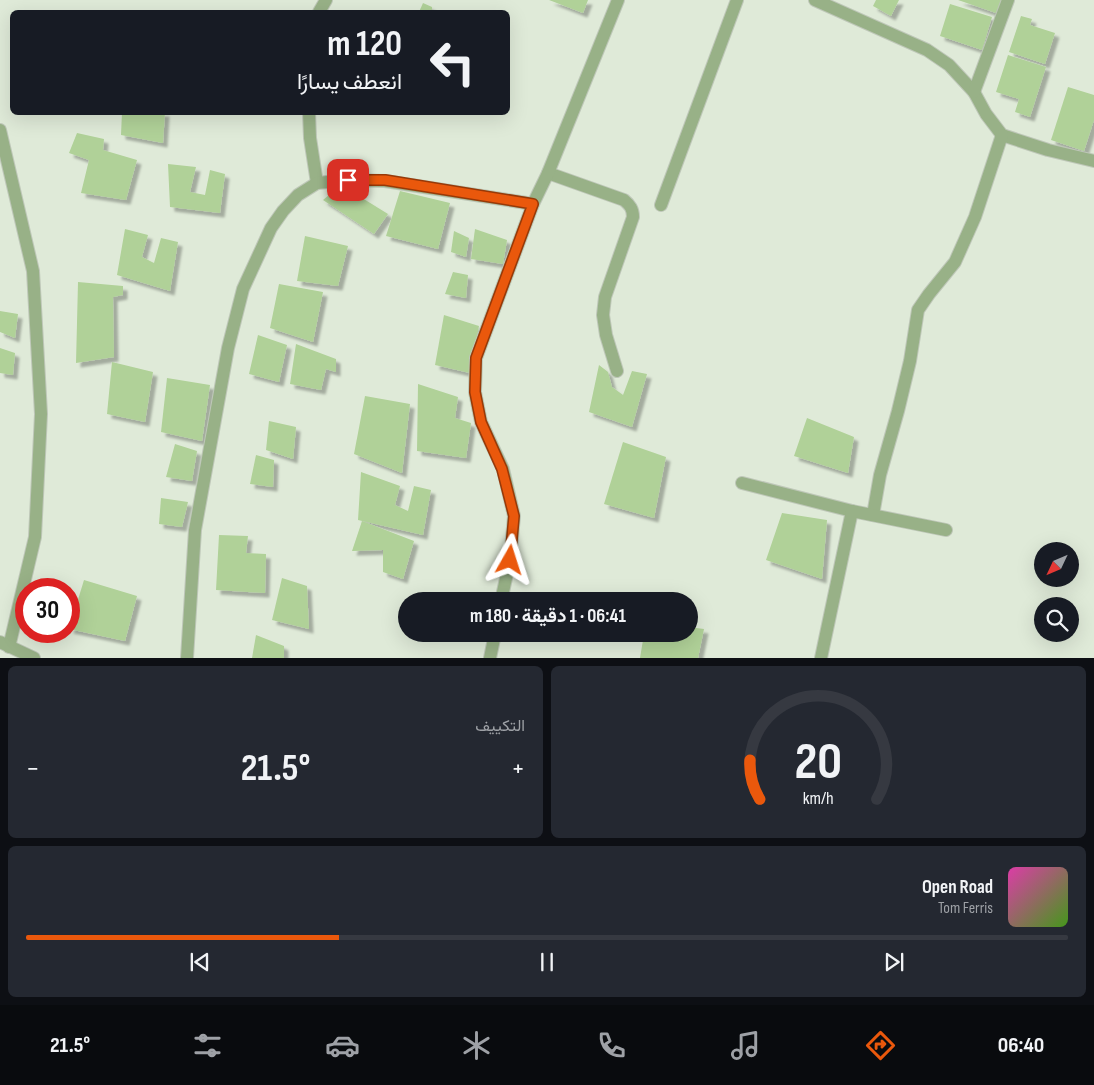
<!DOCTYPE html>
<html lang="ar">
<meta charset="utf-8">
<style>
:root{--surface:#171b24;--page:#242831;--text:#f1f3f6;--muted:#9ea1a6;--line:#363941;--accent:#ea580c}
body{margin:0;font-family:"Sofia Sans Condensed",Vazirmatn,sans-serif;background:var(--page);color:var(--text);direction:rtl;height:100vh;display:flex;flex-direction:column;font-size:19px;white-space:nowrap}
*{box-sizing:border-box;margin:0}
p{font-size:16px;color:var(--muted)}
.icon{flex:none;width:28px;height:28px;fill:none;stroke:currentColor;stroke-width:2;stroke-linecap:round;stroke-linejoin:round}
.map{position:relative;height:658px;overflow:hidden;direction:ltr}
.sheet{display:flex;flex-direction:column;gap:8px;padding:8px;background:#0d0f14;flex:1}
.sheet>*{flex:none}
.banner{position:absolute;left:10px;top:10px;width:500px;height:105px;border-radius:8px;box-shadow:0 5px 20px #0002;direction:rtl;background:#171b24;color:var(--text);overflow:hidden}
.needle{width:32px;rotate:226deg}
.fabs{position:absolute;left:1034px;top:542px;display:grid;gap:10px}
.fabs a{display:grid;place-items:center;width:45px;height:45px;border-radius:50%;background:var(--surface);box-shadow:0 5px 20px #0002;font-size:25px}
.speed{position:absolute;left:15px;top:578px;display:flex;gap:10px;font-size:25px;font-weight:700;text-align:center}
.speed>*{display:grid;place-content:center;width:65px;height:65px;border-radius:50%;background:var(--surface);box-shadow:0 5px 20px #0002;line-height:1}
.speed .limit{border:8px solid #d22;background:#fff;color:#111}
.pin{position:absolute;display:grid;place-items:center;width:42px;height:42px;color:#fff;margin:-21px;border-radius:10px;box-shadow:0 2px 8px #0006}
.me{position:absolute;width:55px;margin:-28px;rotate:6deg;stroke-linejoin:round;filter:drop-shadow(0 0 4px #0008)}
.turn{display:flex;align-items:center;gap:18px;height:105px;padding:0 25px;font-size:22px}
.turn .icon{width:65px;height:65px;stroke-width:2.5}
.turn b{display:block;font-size:35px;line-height:42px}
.big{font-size:38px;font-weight:700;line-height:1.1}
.sheet .card{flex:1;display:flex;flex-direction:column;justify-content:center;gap:8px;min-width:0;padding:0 18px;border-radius:8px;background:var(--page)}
.sheet .dial{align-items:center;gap:0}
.dial svg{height:130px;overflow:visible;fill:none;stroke:var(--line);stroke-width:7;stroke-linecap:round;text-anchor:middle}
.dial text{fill:var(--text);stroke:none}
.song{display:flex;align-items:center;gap:15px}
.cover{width:60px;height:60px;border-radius:8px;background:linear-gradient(135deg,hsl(320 70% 55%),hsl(100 70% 35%))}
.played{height:5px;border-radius:2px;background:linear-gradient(90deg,var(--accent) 30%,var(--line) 30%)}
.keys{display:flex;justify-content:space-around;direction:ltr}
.heat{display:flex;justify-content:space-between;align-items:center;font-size:28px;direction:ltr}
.sheet .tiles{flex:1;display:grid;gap:8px;grid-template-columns:1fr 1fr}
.card:last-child{grid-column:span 2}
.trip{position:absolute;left:398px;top:592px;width:300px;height:50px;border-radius:25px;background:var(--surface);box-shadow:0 5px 20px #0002;font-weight:700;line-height:50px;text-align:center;direction:rtl}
.tab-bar{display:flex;height:80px;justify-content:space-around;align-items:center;background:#090b0e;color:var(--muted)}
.tab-bar .icon{width:35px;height:35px}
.tab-bar .current{color:var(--accent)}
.tab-bar b{font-size:22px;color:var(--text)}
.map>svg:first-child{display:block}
</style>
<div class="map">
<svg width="1094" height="658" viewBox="0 0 1094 658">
<defs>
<filter id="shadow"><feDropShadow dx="4.5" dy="4.5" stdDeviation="1" flood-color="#0004"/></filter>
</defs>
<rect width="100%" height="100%" fill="#dfead8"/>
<g fill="#b0d198" filter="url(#shadow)">
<polygon points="549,0 588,0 583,13"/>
<polygon points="876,0 899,0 891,16 873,6"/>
<polygon points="958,0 1004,0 999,14"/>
<polygon points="423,3 432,7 432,12 419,12"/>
<polygon points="950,4 992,17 982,50 940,36"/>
<polygon points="1021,16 1032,19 1030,25 1055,33 1045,64 1009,52"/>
<polygon points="1008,55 1046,67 1030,117 1015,112 1019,99 996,92"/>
<polygon points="1068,87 1094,95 1094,120 1084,151 1051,140"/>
<polygon points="122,112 165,112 163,143 121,135"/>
<polygon points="77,133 104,139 103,150 137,160 126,200 81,193 89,160 69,153"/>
<polygon points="168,164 196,167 190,192 205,195 210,170 225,174 220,213 170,207"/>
<polygon points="341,185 388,214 374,234 323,200"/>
<polygon points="400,191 450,203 438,249 386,236"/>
<polygon points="125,229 148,235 142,257 154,263 161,238 178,242 170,291 117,275"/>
<polygon points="475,229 507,240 503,264 471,259"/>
<polygon points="454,231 469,238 466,257 451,252"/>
<polygon points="305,236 348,246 338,286 297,281"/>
<polygon points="453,272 468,275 466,298 445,294"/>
<polygon points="78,282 123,286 123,295 113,297 114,357 76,363"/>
<polygon points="279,284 323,292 313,342 270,328"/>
<polygon points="0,311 18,314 15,338 0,332"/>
<polygon points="444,315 479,326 470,373 435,365"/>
<polygon points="258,335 287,345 279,382 249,374"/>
<polygon points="296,344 336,359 336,372 326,369 321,390 290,384"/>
<polygon points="0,348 15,353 13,375 0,373"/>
<polygon points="112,362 153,372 145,422 107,414"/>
<polygon points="599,365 608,372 612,387 623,395 632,371 647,374 632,427 589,412"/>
<polygon points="167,378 210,385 202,441 161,432"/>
<polygon points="418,384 458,397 455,418 471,423 466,458 417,451"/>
<polygon points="365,396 410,404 402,473 354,454"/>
<polygon points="807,418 854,437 848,473 794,456"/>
<polygon points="269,421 296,427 293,459 266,450"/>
<polygon points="623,442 666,457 654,518 604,504"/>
<polygon points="175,444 197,451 192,481 166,477"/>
<polygon points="256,455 274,460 273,487 250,484"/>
<polygon points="361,472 400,486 395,505 408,511 414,486 431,490 423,535 358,520"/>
<polygon points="161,498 188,502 182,527 159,524"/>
<polygon points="782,513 827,520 822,579 766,560"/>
<polygon points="362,521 414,541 403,579 383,572 383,550 352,551"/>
<polygon points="219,535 248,536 246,553 266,554 265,593 216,590"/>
<polygon points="282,578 307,586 309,629 272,620"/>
<polygon points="84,580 137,596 125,641 69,629"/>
<polygon points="689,627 704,629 698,658 640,658 644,634 689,634"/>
<polygon points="256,635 284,646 284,658 252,658"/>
</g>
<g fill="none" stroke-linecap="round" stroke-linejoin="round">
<g stroke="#bec7b8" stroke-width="14">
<g id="minor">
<polyline points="815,0 927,50 949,65 974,92 986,114 1002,135 1048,150 1094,161"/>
<polyline points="319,12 326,0"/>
<polyline points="974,92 1008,0"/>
<polyline points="309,112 310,138 317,183"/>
<polyline points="0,130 33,271 41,414 35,537 9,647"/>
<path d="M548,173L624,200C630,205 633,209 633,217L605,297L603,315L606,335L617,371"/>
<polyline points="661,205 737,0"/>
<polyline points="742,483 852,511"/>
<polyline points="873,515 880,475 898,411 910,361 918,310 929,294 955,262 975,217 1002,135"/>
<polyline points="501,601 510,560 514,516 503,469 481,422 475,392 476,358 533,204 548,173 618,0"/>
<polyline points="0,642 34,658"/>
<polyline points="187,658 195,530 228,348 243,289 271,228 283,211 298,195 317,183 348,180 385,181 533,204"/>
<polyline points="490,658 495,634"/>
<polyline points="821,658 852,511 946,530"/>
</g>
</g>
<use href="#minor" stroke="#98b187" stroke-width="12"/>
</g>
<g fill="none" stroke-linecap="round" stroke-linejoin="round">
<g stroke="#983908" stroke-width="12">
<polyline id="route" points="348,180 385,180 533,204 476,358 475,392 481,422 502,469 514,516 510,560"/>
</g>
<use href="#route" stroke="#ea580c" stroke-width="9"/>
</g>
</svg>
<div class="fabs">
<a><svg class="needle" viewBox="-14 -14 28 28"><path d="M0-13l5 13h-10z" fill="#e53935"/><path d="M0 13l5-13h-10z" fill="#9ea1a6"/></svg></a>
<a><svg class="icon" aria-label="search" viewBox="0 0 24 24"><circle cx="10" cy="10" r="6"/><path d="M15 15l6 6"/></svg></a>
</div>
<div class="speed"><div class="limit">30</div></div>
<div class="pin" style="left:348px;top:180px;background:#d93025"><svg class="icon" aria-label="arrive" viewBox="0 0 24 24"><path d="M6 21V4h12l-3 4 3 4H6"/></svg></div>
<svg class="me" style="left:510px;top:560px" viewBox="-20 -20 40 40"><path d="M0-17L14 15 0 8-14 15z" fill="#ea580c" stroke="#fff" stroke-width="4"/></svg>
<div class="trip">06:41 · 1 دقيقة · 180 m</div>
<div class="banner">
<div class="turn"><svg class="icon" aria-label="left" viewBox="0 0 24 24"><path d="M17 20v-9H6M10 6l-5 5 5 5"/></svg><div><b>120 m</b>انعطف يسارًا</div></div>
</div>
</div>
<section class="sheet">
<div class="tiles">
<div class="card dial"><svg viewBox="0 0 100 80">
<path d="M14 69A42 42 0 1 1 86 69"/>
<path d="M14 69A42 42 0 0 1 8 45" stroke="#ea580c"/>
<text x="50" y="56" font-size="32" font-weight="700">20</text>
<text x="50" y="72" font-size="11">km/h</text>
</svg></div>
<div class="card"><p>التكييف</p>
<div class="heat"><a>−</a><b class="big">21.5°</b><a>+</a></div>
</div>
<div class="card">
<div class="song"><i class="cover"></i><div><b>Open Road</b><p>Tom Ferris</p></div></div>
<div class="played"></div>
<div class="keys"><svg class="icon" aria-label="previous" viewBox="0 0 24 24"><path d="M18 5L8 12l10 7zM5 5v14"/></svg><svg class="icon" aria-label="pause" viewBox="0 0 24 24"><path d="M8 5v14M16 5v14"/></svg><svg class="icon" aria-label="next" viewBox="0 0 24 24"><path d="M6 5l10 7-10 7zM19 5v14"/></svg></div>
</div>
</div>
</section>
<nav class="tab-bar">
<b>06:40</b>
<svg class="icon current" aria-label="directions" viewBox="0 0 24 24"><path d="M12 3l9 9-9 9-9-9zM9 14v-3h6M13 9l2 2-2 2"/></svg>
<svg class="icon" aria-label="music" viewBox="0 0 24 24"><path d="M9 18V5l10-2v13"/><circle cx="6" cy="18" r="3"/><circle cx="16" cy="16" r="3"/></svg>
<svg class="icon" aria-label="phone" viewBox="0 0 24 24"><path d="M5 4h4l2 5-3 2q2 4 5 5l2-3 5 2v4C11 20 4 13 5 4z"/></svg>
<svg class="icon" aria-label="climate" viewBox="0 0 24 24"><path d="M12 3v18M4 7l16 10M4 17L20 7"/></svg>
<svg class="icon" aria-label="car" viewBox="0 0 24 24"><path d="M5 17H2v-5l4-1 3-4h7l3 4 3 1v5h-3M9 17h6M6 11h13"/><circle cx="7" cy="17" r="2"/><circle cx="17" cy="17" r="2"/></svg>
<svg class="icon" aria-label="filters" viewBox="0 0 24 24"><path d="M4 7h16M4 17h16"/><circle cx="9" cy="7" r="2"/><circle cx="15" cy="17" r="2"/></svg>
<b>21.5°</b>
</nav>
